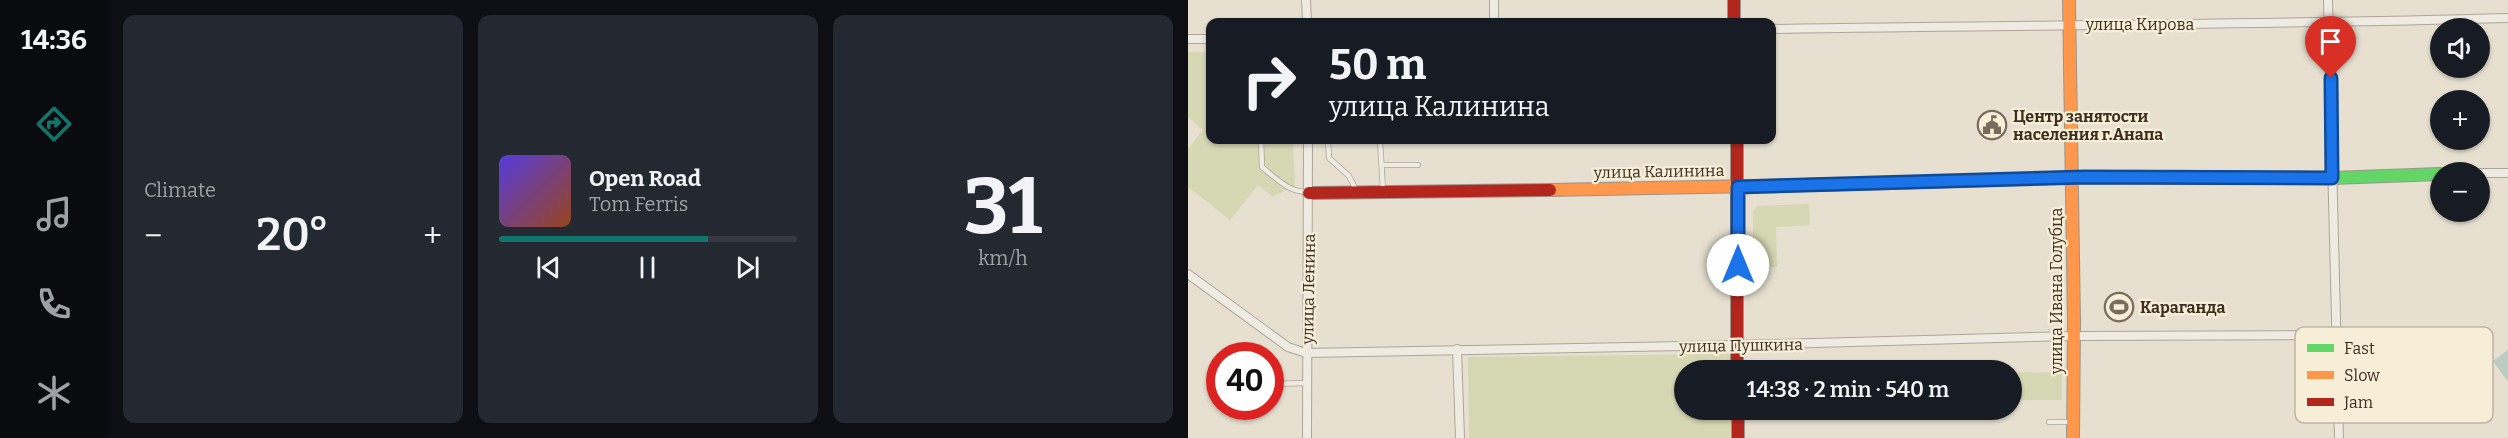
<!DOCTYPE html>
<meta charset="utf-8">
<style>
:root{--surface:#171b24;--page:#242831;--text:#f1f3f6;--muted:#9ea1a6;--line:#363941;--accent:#0f766e}
body{margin:0;font-family:Bitter,serif;background:var(--page);color:var(--text);height:100vh;display:flex;flex-direction:column;font-size:22px;white-space:nowrap}
*{box-sizing:border-box;margin:0}
p{font-size:20px;color:var(--muted)}
.icon{flex:none;width:33px;height:33px;fill:none;stroke:currentColor;stroke-width:2;stroke-linecap:round;stroke-linejoin:round}
.map{position:relative;flex:1;overflow:hidden}
.drawer{display:flex;flex-direction:column;gap:15px;padding:15px;background:#0d0f14;width:1080px}
.drawer>*{flex:none}
.hud{position:absolute;left:18px;top:18px;width:570px;height:126px;border-radius:12px;box-shadow:0 2px 4px #0004;background:#171b24;color:var(--text);overflow:hidden}
.controls{position:absolute;left:1242px;top:18px;display:grid;gap:12px}
.controls a{display:grid;place-items:center;width:60px;height:60px;border-radius:50%;background:var(--surface);box-shadow:0 2px 4px #0004;font-size:30px}
.speed{position:absolute;left:18px;top:342px;display:flex;gap:12px;font-size:30px;font-weight:700;text-align:center}
.speed>*{display:grid;place-content:center;width:78px;height:78px;border-radius:50%;background:var(--surface);box-shadow:0 2px 4px #0004;line-height:1}
.speed .limit{border:9px solid #d22;background:#fff;color:#111}
.pin{position:absolute;display:grid;place-items:center;width:51px;height:51px;color:#fff;margin:-62px -26px;border-radius:50% 50% 50% 0;rotate:-45deg;box-shadow:0 0 6px #0007}
.pin .icon{rotate:45deg}
.me{position:absolute;width:66px;margin:-33px;rotate:0deg;stroke-linejoin:round;filter:drop-shadow(0 0 4px #0008)}
.turn{display:flex;align-items:center;gap:21px;height:126px;padding:0 24px;font-size:27px}
.turn .icon{width:78px;height:78px;stroke-width:2.5}
.turn b{display:block;font-size:42px;line-height:51px}
.big{font-size:45px;font-weight:600;line-height:1.1}
.drawer .tile{flex:1;display:flex;flex-direction:column;justify-content:center;gap:9px;min-width:0;padding:0 21px;border-radius:12px;background:var(--page)}
.drawer .dial{align-items:center;gap:0}
.dial b{font-size:78px;line-height:1}
.song{display:flex;align-items:center;gap:18px}
.cover{width:72px;height:72px;border-radius:9px;background:linear-gradient(135deg,hsl(250 70% 55%),hsl(20 70% 35%))}
.played{height:6px;border-radius:3px;background:linear-gradient(90deg,var(--accent) 70%,var(--line) 70%)}
.keys{display:flex;justify-content:space-around;direction:ltr}
.heat{display:flex;justify-content:space-between;align-items:center;font-size:33px;direction:ltr}
.drawer .tiles{flex:1;display:grid;gap:15px;grid-template-columns:repeat(3,1fr)}
.trip{position:absolute;left:486px;top:360px;width:348px;height:60px;border-radius:30px;background:var(--surface);box-shadow:0 2px 4px #0004;font-weight:600;line-height:60px;text-align:center}
main{display:flex;flex:1;min-height:0}
.tab-bar{display:flex;flex-direction:column;width:108px;justify-content:space-around;align-items:center;background:#090b0e;color:var(--muted)}
.tab-bar .icon{width:42px;height:42px}
.tab-bar .current{color:var(--accent)}
.tab-bar b{font-size:27px;color:var(--text)}
.map>svg:first-child{display:block}
</style>
<main>
<nav class="tab-bar">
<b>14:36</b>
<svg class="icon current" aria-label="directions" viewBox="0 0 24 24"><path d="M12 3l9 9-9 9-9-9zM9 14v-3h6M13 9l2 2-2 2"/></svg>
<svg class="icon" aria-label="music" viewBox="0 0 24 24"><path d="M9 18V5l10-2v13"/><circle cx="6" cy="18" r="3"/><circle cx="16" cy="16" r="3"/></svg>
<svg class="icon" aria-label="phone" viewBox="0 0 24 24"><path d="M5 4h4l2 5-3 2q2 4 5 5l2-3 5 2v4C11 20 4 13 5 4z"/></svg>
<svg class="icon" aria-label="climate" viewBox="0 0 24 24"><path d="M12 3v18M4 7l16 10M4 17L20 7"/></svg>
</nav>
<section class="drawer">
<div class="tiles">
<div class="tile"><p>Climate</p>
<div class="heat"><a>−</a><b class="big">20°</b><a>+</a></div>
</div>
<div class="tile">
<div class="song"><i class="cover"></i><div><b>Open Road</b><p>Tom Ferris</p></div></div>
<div class="played"></div>
<div class="keys"><svg class="icon" aria-label="previous" viewBox="0 0 24 24"><path d="M18 5L8 12l10 7zM5 5v14"/></svg><svg class="icon" aria-label="pause" viewBox="0 0 24 24"><path d="M8 5v14M16 5v14"/></svg><svg class="icon" aria-label="next" viewBox="0 0 24 24"><path d="M6 5l10 7-10 7zM19 5v14"/></svg></div>
</div>
<div class="tile dial"><b>31</b><p>km/h</p></div>
</div>
</section>
<div class="map">
<svg width="1320" height="438" viewBox="0 0 1320 438">
<rect width="100%" height="100%" fill="#e7e0d1"/>
<g fill="#d6d7b3">
<polygon points="0,52 22,52 22,140 105,140 107,188 96,191 85,197 70,185 42,220 0,187 0,149 15,130 0,117"/>
<polygon points="621,204 622,225 588,227 589,267 565,267 565,211 569,206"/>
<polygon points="542,354 543,370 496,370 496,410 543,410 543,438 281,438 280,357"/>
<polygon points="830,372 874,373 874,400 830,400"/>
</g>
<polygon fill="#bcccc2" points="1320,350 1320,382 1305,361"/>
<g fill="none" stroke-linecap="round" stroke-linejoin="round">
<g stroke="#ada599" stroke-width="6">
<g id="lane">
<path d="M73,140L74,167C89,179 100,192 120,192"/>
<polyline points="140,140 141,158 161,176 169,192"/>
<polyline points="192,140 195,191"/>
<polyline points="194,165 230,165"/>
<polyline points="82,384 119,383"/>
<polyline points="861,422 885,422"/>
</g>
</g>
<g stroke="#ada599" stroke-width="10">
<g id="street">
<polyline points="118,0 119,22"/>
<polyline points="306,0 306,22"/>
<polyline points="1140,0 1151,438"/>
<path d="M584,29C829,25 1075,25 1320,18"/>
<polyline points="0,39 22,39"/>
<polyline points="1292,173 1320,173"/>
<polyline points="0,274 100,347 118,353 549,345 885,336 1131,335"/>
<polyline points="269,349 272,438"/>
<polyline points="119,438 120,140"/>
</g>
</g>
<g stroke="#9c958a" stroke-width="14">
<polyline id="fast" points="1034,178 1144,178 1252,174"/>
</g>
<g stroke="#9c958a" stroke-width="14">
<g id="slow">
<polyline points="881,0 886,322 885,438"/>
<polyline points="362,190 667,184"/>
</g>
</g>
<g stroke="#9c958a" stroke-width="14">
<g id="jam">
<polyline points="546,0 546,22"/>
<polyline points="549,140 549,370"/>
<polyline points="667,184 897,177 1034,178"/>
<polyline points="121,193 362,190"/>
<polyline points="550,410 550,438"/>
</g>
</g>
<use href="#lane" stroke="#efebe3" stroke-width="4.5"/>
<use href="#street" stroke="#efebe3" stroke-width="8"/>
<use href="#fast" stroke="#63d668" stroke-width="12"/>
<use href="#slow" stroke="#ff974d" stroke-width="12"/>
<use href="#jam" stroke="#b3261e" stroke-width="12"/>
</g>
<g fill="none" stroke-linecap="round" stroke-linejoin="round">
<g stroke="#114b97" stroke-width="15">
<polyline id="route" points="550,265 550,187 897,177 1144,178 1143,78"/>
</g>
<use href="#route" stroke="#1a73e8" stroke-width="10"/>
</g>
<defs>
<g id="civic-ring" transform="scale(1.5)"><circle r="9.5" fill="#f7eed8" stroke="#786c5e" stroke-width="1.5"/><path d="M-.6-6.5H3V-4.5H.6V-3L4-1V1h2V6H-6V1h2V-1L-.6-3ZM-1.2 2.5V6h2.4V2.5Z" fill="#786c5e"/></g>
<g id="stadium-ring" transform="scale(1.5)"><circle r="9.5" fill="#f7eed8" stroke="#786c5e" stroke-width="1.5"/><path d="M0-5a6.5 5 0 1 0 0 10a6.5 5 0 1 0 0-10ZM-3.5-1.8h7v3.6h-7Z" fill="#786c5e"/></g>
</defs>
<g fill-rule="evenodd">
<use href="#civic-ring" x="804" y="125"/>
<use href="#stadium-ring" x="931" y="307"/>
</g>
<g text-anchor="middle" stroke-width="4.5" stroke-linejoin="round" paint-order="stroke">
<g font-size="16" fill="#3d2e20" stroke="#f7eed8">
<text x="952" y="30">улица Кирова</text>
<text transform="translate(471 171) rotate(-1)" y="6">улица Калинина</text>
<text transform="translate(120 289) rotate(-89)" y="6">улица Ленина</text>
<text transform="translate(868 291) rotate(-90)" y="6">улица Ивана Голубца</text>
<text transform="translate(553 345) rotate(-1)" y="6">улица Пушкина</text>
</g>
<g font-size="16" font-weight="bold" fill="#3d2e20" stroke="#f7eed8" text-anchor="start">
<text x="825" y="122">Центр занятости<tspan x="825" dy="18">населения г.Анапа</tspan></text>
<text x="952" y="313">Караганда</text>
</g>
</g>
<rect x="1107" y="327" width="198" height="96" rx="9" fill="#f7eed8" stroke="#bfb4a1" stroke-width="1.5"/>
<rect x="1119" y="344" width="27" height="8" fill="#63d668"/>
<rect x="1119" y="371" width="27" height="8" fill="#ff974d"/>
<rect x="1119" y="398" width="27" height="8" fill="#b3261e"/>
<g font-size="16" fill="#3d2e20">
<text x="1156" y="354">Fast</text>
<text x="1156" y="381">Slow</text>
<text x="1156" y="408">Jam</text>
</g>
</svg>
<div class="controls">
<a><svg class="icon" aria-label="sound" viewBox="0 0 24 24"><path d="M4 9h4l5-4v14l-5-4H4zM17 9q2 3 0 6"/></svg></a>
<a>+</a>
<a>−</a>
</div>
<div class="speed"><div class="limit">40</div></div>
<div class="pin" style="left:1143px;top:78px;background:#d93025"><svg class="icon" aria-label="arrive" viewBox="0 0 24 24"><path d="M6 21V4h12l-3 4 3 4H6"/></svg></div>
<svg class="me" style="left:550px;top:265px" viewBox="-20 -20 40 40"><circle r="19" fill="#fff"/><path d="M0-13L10 11 0 6-10 11z" fill="#1a73e8"/></svg>
<div class="trip">14:38 · 2 min · 540 m</div>
<div class="hud">
<div class="turn"><svg class="icon" aria-label="right" viewBox="0 0 24 24"><path d="M7 20v-9h11M14 6l5 5-5 5"/></svg><div><b>50 m</b>улица Калинина</div></div>
</div>
</div>
</main>
